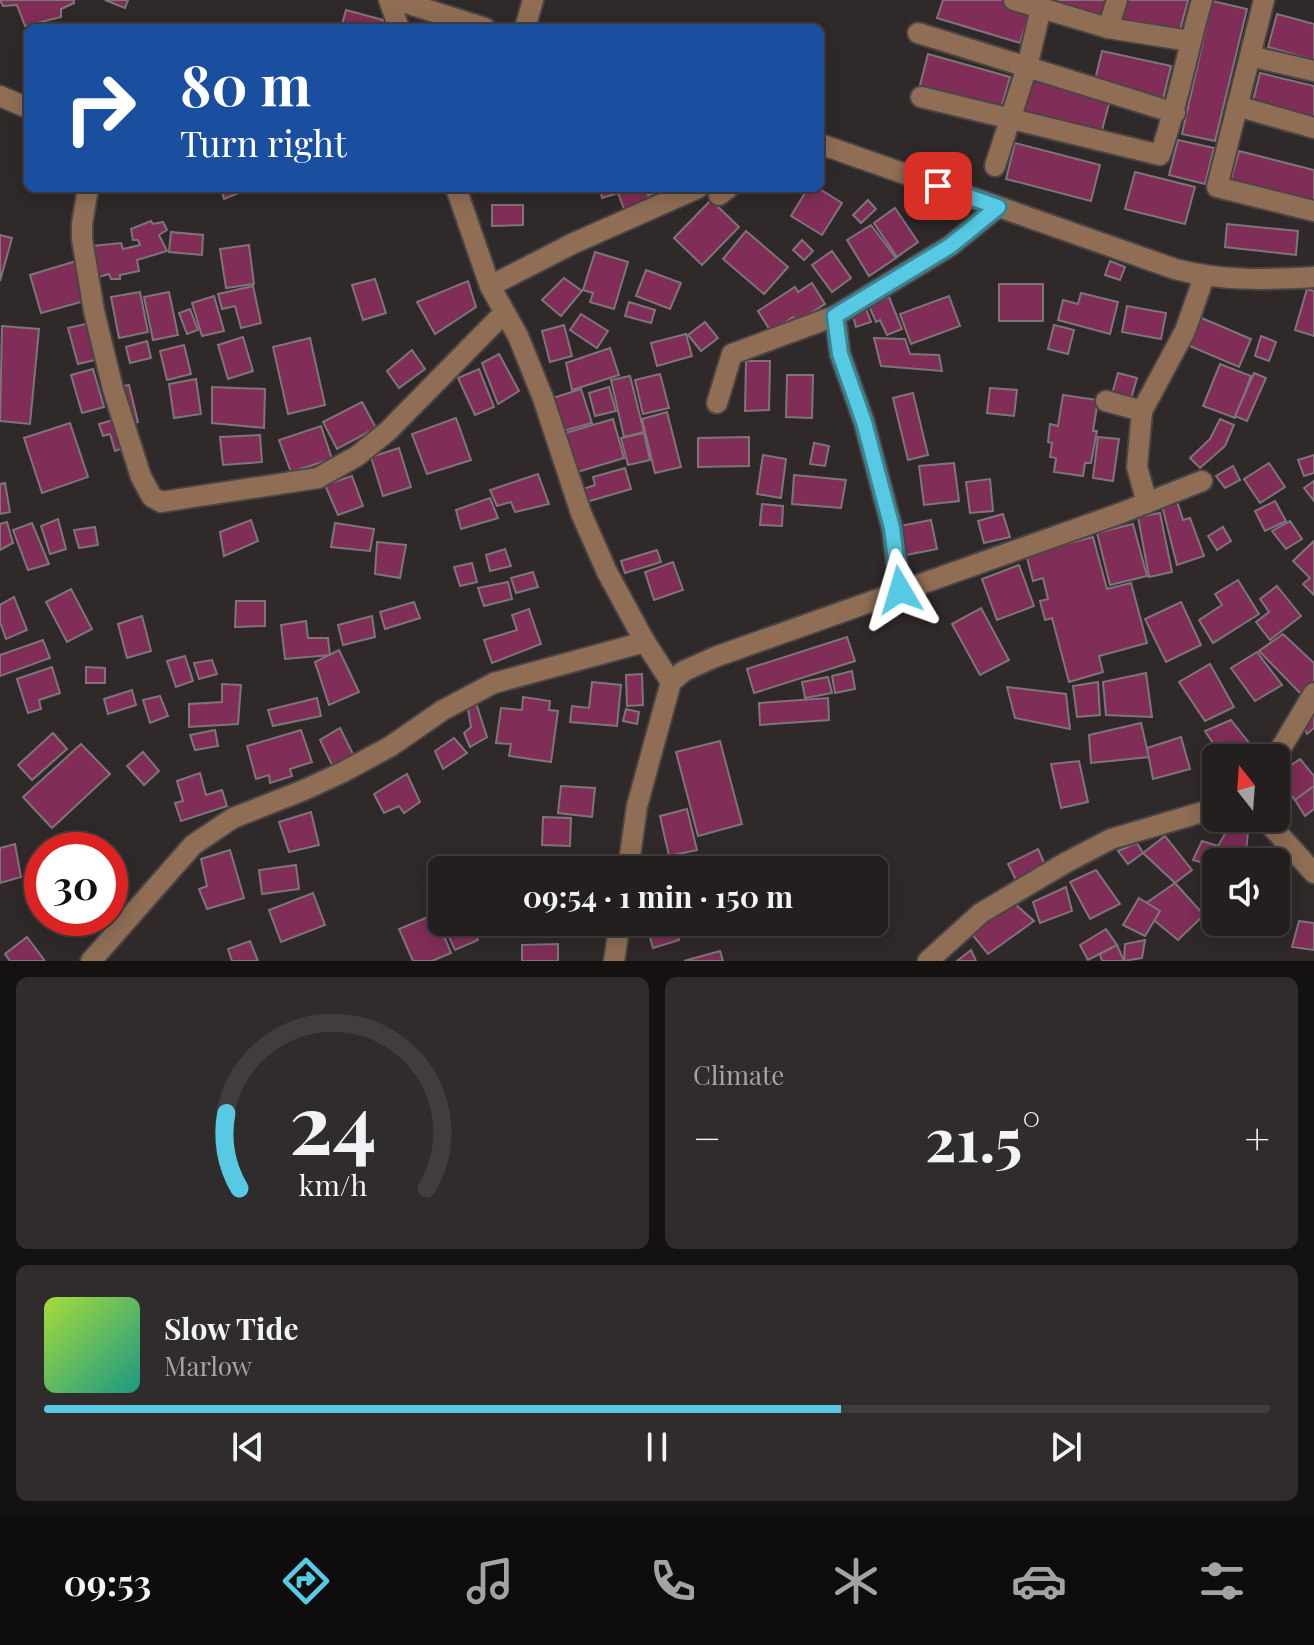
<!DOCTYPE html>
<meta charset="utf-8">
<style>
:root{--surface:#241f1f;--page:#302c2c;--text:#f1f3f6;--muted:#a3a2a4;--line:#413d3d;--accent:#57c9e2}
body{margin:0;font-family:"Playfair Display",serif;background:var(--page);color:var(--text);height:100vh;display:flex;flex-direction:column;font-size:30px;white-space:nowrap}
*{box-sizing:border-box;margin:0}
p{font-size:26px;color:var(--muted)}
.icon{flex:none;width:44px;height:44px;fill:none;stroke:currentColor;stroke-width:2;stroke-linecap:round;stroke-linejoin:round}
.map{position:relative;height:961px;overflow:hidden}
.drawer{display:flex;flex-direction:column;gap:16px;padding:16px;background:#141111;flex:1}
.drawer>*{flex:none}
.hud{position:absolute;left:24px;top:24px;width:800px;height:168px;border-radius:12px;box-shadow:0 4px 20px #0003,0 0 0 2px var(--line);background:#1a4fa0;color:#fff;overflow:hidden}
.needle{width:52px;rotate:343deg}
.buttons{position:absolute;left:1202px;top:744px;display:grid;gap:16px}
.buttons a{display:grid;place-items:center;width:88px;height:88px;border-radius:12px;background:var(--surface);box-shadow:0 4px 20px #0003,0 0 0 2px var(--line);font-size:40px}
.speed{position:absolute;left:24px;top:832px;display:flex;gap:16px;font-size:40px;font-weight:700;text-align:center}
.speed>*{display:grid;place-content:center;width:104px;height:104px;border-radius:50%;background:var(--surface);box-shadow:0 4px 20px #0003,0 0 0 2px var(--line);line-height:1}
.speed .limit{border:12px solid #d22;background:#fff;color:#111}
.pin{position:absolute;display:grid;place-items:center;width:68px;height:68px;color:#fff;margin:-34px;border-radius:16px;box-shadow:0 4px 12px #0006}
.me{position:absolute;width:88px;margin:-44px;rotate:353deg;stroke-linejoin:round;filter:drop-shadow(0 0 6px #0008)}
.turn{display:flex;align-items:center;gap:28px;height:168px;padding:0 24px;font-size:36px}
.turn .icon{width:104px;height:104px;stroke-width:2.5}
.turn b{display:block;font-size:56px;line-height:68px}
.big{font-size:60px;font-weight:700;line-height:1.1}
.drawer .card{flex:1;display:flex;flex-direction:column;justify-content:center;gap:12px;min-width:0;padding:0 28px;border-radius:12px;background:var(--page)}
.drawer .dial{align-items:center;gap:0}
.dial svg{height:208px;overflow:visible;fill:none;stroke:var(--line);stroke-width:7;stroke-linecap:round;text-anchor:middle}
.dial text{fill:var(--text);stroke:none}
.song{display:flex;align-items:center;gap:24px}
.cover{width:96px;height:96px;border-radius:12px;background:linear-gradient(135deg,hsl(80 70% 55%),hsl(170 70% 35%))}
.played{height:8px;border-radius:4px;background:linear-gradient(90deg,var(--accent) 65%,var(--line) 65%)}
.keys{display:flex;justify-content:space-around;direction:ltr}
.heat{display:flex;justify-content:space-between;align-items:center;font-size:44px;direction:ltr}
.drawer .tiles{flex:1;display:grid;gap:16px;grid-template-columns:1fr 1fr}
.card:last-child{grid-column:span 2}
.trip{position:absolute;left:428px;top:856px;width:460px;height:80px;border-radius:12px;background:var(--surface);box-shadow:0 4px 20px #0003,0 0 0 2px var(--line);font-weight:700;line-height:80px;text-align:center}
.menu{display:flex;height:128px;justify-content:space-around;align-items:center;background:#0e0c0c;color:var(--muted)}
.menu .icon{width:56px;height:56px}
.menu .active{color:var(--accent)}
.menu b{font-size:36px;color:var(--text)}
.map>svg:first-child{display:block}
</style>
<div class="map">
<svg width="1314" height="961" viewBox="0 0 1314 961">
<rect width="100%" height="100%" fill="#302929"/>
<g fill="#802d58" stroke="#7d7578" stroke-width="2">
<polygon points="0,0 74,0 74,3 61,9 61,17 25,26 17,5 3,6"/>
<polygon points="105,0 128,0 125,8"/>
<polygon points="943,0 1003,0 1031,7 1020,43 937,18"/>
<polygon points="1044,0 1107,0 1103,15"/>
<polygon points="1122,0 1188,0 1179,34 1117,18"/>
<polygon points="1212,1 1247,9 1215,141 1182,134"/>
<polygon points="346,10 383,20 380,28 341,28"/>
<polygon points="1277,14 1314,24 1314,60 1268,47"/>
<polygon points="1102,51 1171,66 1163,99 1094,84"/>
<polygon points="928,54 1010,77 1000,112 919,89"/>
<polygon points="1260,73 1314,86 1314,117 1253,101"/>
<polygon points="1027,77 1110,100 1101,134 1017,110"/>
<polygon points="1178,140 1214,148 1205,184 1169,175"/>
<polygon points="1015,143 1100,165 1091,201 1006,179"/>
<polygon points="1239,151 1314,170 1314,204 1230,183"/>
<polygon points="1135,172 1195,187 1185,224 1125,209"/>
<polygon points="221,188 251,188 224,199"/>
<polygon points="600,188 674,188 648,195 650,201 624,209 618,193 602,198"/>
<polygon points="808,188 818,188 842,203 822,235 791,216"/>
<polygon points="711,200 739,227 702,265 674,238"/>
<polygon points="868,200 876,209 861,223 853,215"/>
<polygon points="492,205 523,205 523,225 492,226"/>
<polygon points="895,208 918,242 897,257 874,223"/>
<polygon points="151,221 153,224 163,222 167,230 159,235 167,251 137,260 139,271 120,275 120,279 111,279 109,274 99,277 93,246 121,243 123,249 140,245 138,240 133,240 131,229"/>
<polygon points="1227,224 1298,231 1296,255 1225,247"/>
<polygon points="871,225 896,258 869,276 847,240"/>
<polygon points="746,231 788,267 764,294 723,259"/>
<polygon points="171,232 203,235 202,255 169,252"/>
<polygon points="0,235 12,238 0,281"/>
<polygon points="802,240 813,251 804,260 793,250"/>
<polygon points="249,245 254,284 226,288 220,249"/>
<polygon points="832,251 851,278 832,292 812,265"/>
<polygon points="595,252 628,262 614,309 590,302 593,293 583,290"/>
<polygon points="76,261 88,300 41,313 30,275"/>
<polygon points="1110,261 1125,267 1120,280 1105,275"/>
<polygon points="646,270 681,283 670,309 636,296"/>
<polygon points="564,278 582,291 561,316 542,300"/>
<polygon points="375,279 386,313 363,320 352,285"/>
<polygon points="468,281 476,307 435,334 417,302"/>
<polygon points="812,283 825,304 797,322 793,317 771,332 758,311 795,287 798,292"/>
<rect x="999" y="284" width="44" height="37"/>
<polygon points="253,286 261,323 241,328 235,306 222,309 218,294"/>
<polygon points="1307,289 1314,291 1314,336 1295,330"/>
<polygon points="140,292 148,332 119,338 111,297"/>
<polygon points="169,292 178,335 153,340 144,297"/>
<polygon points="1081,293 1118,302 1110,334 1058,320 1063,300 1078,304"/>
<polygon points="214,296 224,331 202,336 192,303"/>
<polygon points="949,296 960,326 911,344 900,314"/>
<polygon points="889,297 902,329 887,335 880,320 876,322 869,306"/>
<polygon points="629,302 655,310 651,323 625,316"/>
<polygon points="865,306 871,322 856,327 851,310"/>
<polygon points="1127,306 1166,313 1161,339 1122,332"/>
<polygon points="190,309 198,330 187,334 179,313"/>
<polygon points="581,314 608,331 597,348 570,330"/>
<polygon points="1197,316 1251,339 1239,367 1185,344"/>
<polygon points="705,322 718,338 701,351 688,335"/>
<polygon points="90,323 99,359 78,364 68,328"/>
<polygon points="564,325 572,356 550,362 542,331"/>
<polygon points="1054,325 1074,330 1068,354 1048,349"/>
<polygon points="2,326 39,329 30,424 0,421"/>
<polygon points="686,334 692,356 657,366 651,343"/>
<polygon points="1261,336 1276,342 1269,361 1255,356"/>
<polygon points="243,337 253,371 228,379 218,345"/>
<polygon points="310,338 325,405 288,414 273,347"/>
<polygon points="874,338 905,339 910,354 939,355 942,371 881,366"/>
<polygon points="147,341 151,358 130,363 126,347"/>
<polygon points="184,345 191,374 167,380 160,351"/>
<polygon points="610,348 619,375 572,390 566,363"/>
<polygon points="412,350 425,369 399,388 387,371"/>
<polygon points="499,354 519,391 498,404 482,363"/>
<polygon points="746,361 770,361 769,410 745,411"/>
<polygon points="1220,364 1251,376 1235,418 1203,406"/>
<polygon points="93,369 104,407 82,413 71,375"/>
<polygon points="479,369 494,407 475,415 458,378"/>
<polygon points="1118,373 1137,378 1131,399 1112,394"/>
<polygon points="1254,373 1266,378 1247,421 1235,416"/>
<polygon points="660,374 669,408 643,414 635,380"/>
<polygon points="787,375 813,375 812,418 786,417"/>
<polygon points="630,376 644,432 624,437 611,380"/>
<polygon points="196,379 201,414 174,418 169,384"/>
<polygon points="129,385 138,422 128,425 118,387"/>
<polygon points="212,387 265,389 264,428 212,423"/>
<polygon points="609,387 616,411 595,416 589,393"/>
<polygon points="990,388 1017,390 1014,416 987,413"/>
<polygon points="581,389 592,423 563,431 553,398"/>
<polygon points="913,393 928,455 908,460 893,398"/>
<polygon points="1063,395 1098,400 1093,431 1097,431 1091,463 1085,463 1083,476 1054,472 1056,458 1050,457 1052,443 1048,442 1050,424 1058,426"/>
<polygon points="362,402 376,428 337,449 323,422"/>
<polygon points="667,412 681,467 655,473 642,419"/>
<polygon points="456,418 471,460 427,474 412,434"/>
<polygon points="117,419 126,447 115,451 110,434 103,436 99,424"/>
<polygon points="613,419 624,458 574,473 562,434"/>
<polygon points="1220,419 1234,425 1225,446 1200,468 1190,458 1210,439"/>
<polygon points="70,423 88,477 42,493 24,438"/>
<polygon points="321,426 332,459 291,472 279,440"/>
<polygon points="644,433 650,460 628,465 621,438"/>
<polygon points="260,435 262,462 223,465 220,437"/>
<polygon points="749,437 749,466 698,467 698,438"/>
<polygon points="1098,437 1119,439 1113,481 1093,478"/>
<polygon points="814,443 829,446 825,466 810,464"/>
<polygon points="399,448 411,487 383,496 371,457"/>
<polygon points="763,455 786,459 781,498 757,494"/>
<polygon points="1314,455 1314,473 1304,476 1298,460"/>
<polygon points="954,463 959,501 924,505 919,466"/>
<polygon points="1269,463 1285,487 1260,503 1244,479"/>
<polygon points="1233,466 1240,480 1225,488 1216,476"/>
<polygon points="625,468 631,489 583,503 580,490 595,485 593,477"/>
<polygon points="538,474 549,504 515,512 511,502 497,506 490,490"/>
<polygon points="794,475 846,480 841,508 792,504"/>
<polygon points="352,476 363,506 338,515 325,485"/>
<polygon points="990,479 993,511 970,513 966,482"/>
<polygon points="1314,481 1314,501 1304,488"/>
<polygon points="5,483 10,512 0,514 0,484"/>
<polygon points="490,498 498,518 461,529 456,510"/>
<polygon points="1176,498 1183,520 1190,518 1204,556 1177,565 1161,502"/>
<polygon points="1275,501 1286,521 1265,531 1255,511"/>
<polygon points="762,504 783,506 782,526 760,525"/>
<polygon points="1160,513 1172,572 1149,577 1138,517"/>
<polygon points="1003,514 1010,537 984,543 978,521"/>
<polygon points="58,519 66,549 50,554 41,526"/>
<polygon points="251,520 258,541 224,556 220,532"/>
<polygon points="931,520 937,549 906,555 900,526"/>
<polygon points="1290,521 1302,539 1286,549 1272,531"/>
<polygon points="7,522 13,543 0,550 0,524"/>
<polygon points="32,523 49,564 28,570 13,530"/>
<polygon points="335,523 374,529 370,551 331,547"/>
<polygon points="1133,524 1147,576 1110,585 1097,533"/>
<polygon points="95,527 98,545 79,548 74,530"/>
<polygon points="1223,527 1231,541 1217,550 1208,536"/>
<polygon points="1093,537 1107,589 1131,583 1147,643 1099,656 1103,672 1069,682 1052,618 1045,620 1040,601 1048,599 1043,578 1033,581 1026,554"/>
<polygon points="1314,541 1314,595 1303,584 1310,578 1293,561"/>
<polygon points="377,542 406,545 400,578 375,574"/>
<polygon points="505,549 511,566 490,571 486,555"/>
<polygon points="657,550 661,562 625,573 621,561"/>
<polygon points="673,562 683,590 654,600 645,572"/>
<polygon points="472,563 477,582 460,586 454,567"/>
<polygon points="1019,565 1034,606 997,620 982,579"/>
<polygon points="533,572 538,587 516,593 511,578"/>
<polygon points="1238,580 1259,614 1213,643 1199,620 1222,605 1215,594"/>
<polygon points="508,582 512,599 484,606 478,588"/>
<polygon points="1277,586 1301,616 1270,640 1256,622 1269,612 1260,599"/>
<polygon points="71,589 92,629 67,642 46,602"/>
<polygon points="14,597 27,630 6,639 0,622 0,605"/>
<polygon points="236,601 265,601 265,626 235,627"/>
<polygon points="414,602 420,618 385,629 380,612"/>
<polygon points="1181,602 1201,645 1166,662 1145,619"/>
<polygon points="981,608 1009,660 980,675 952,624"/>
<polygon points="529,609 541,644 492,663 484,640 517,630 512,615"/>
<polygon points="142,616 151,651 127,658 118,624"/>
<polygon points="372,616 375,637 343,645 338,625"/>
<polygon points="306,621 308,638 328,638 330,655 285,659 281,625"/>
<polygon points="1283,634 1314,663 1314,685 1305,698 1259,651"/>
<polygon points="847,637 855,661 754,693 747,669"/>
<polygon points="43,640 50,658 0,676 0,655"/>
<polygon points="339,650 359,692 329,705 315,662"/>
<polygon points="1257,652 1282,685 1255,701 1231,668"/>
<polygon points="185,656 193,681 176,687 167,661"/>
<polygon points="212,660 217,674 199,679 194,663"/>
<polygon points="1210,664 1234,707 1205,721 1179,682"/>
<polygon points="52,667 60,693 39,700 41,709 28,713 17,679"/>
<polygon points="86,667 105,668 105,683 86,683"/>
<polygon points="852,671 855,689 835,693 832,676"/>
<polygon points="1146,673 1152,717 1106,715 1103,682"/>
<polygon points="642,674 643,705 627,706 626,675"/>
<polygon points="828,677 832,693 805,698 802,682"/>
<polygon points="592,682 621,685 617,726 570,722 572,706 589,708"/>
<polygon points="1098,682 1100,715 1077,717 1073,686"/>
<polygon points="222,684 241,685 238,724 189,727 189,704 222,702"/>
<polygon points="1007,687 1066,694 1070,729 1015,718"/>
<polygon points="132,690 136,705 108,714 104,699"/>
<polygon points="160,696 168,716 150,723 143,700"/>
<polygon points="523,697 550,701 549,710 558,711 551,762 509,756 511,744 496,743 501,708 522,710"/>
<polygon points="317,698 321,716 273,726 268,710"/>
<polygon points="828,698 829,720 760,725 759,703"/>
<polygon points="475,700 487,737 470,747 464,733 471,727 467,702"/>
<polygon points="1314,700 1314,728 1307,734 1301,721"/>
<polygon points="626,709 639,712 637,724 623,721"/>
<polygon points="1231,720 1250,744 1220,754 1205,731"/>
<polygon points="1141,723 1149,757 1091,763 1089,735"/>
<polygon points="340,728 354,756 332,765 320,740"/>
<polygon points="215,730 218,746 195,750 190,735"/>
<polygon points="301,730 312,762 290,769 292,776 270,783 269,775 256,779 247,746"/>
<polygon points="53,733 67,749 32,780 18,765"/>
<polygon points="1181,737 1190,769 1153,779 1147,748"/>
<polygon points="454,738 467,753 443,769 435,751"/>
<polygon points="720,741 742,824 698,836 676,752"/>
<polygon points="81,744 110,774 52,828 23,797"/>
<polygon points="1250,744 1256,756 1234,758 1232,756"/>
<polygon points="143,752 159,771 144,785 127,766"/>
<polygon points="1300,759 1314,776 1314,786 1295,800 1276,775"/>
<polygon points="1079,761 1088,802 1061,808 1051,764"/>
<polygon points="200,773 206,795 222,790 227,806 181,821 175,803 183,801 177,781"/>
<polygon points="407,774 420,802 404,813 399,806 384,813 374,794"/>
<polygon points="561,786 595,788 592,817 558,813"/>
<polygon points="1314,786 1314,809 1305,816 1295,800"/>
<polygon points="687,809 697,850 669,856 660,816"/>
<polygon points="311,812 319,845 289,852 279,822"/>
<polygon points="543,817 571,818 570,846 542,845"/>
<polygon points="1227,818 1253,818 1248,832 1227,830"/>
<polygon points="1227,830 1248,832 1245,862 1216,862 1216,867 1193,860 1202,841 1218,846"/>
<polygon points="1165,836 1192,870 1175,883 1143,853"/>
<polygon points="1137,843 1143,853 1128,864 1118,851"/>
<polygon points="15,844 21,877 0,883 0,848"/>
<polygon points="1038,849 1046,867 1016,880 1008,864"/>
<polygon points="230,850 244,898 207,909 199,889 207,886 201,859"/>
<polygon points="296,865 299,889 262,894 259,870"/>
<polygon points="1096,870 1120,904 1090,919 1070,882"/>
<polygon points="1175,883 1204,915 1178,940 1139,908"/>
<polygon points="1066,887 1072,911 1040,923 1033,902"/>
<polygon points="313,893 325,925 281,942 269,910"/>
<polygon points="1139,898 1160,911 1145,936 1123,925"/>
<polygon points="1014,903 1034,921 988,954 971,933"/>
<polygon points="435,914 451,953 432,961 413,961 399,929"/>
<polygon points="1299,921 1314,923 1314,950 1292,947"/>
<polygon points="442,922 470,922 478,940 455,950"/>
<polygon points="662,922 674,922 679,940 653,948 647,927"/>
<polygon points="677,922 728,922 682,937"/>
<polygon points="1106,929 1117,945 1088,960 1080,945"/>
<polygon points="27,937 45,961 10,961 5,954"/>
<polygon points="1145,940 1142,958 1124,961 1125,944"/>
<polygon points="250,941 258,961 232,961 228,949"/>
<polygon points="558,944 558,961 522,961 522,945"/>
<polygon points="1117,945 1124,961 1102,961 1100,954"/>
<polygon points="971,950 976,961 957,961"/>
<polygon points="720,951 723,961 684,961"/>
</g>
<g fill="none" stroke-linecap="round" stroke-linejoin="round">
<g stroke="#4b4444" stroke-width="24">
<g id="minor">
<polyline points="389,0 399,28"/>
<polyline points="396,0 485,28"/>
<polyline points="1014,0 1108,28 1190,41"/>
<polyline points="1264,0 1217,187 1314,211"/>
<polyline points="525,28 533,0"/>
<polyline points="1108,28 1117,0"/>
<polyline points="918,33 1175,113"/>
<polyline points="1250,56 1314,71"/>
<polyline points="0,96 28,108"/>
<path d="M921,97L1160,155C1178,104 1187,52 1202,0"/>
<polyline points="1237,106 1314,128"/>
<path d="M820,144L1175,269C1220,281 1267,280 1314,277"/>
<polyline points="995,166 1027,67 1041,8"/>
<polyline points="88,188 82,224 82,239 94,311 113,389 141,477 152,497 161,502 318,478 357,456 388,431 504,313"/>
<polyline points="456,188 490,286 518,336 543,398 581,513 607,572 645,642 671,682 637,806 628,870"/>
<polyline points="719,195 728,188"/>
<polyline points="490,286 574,243 698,188"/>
<polyline points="1106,401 1142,411 1137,467 1147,503"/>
<polyline points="717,403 732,354 835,316"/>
<polyline points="1142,411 1185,331 1204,277"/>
<polyline points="900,590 892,528 864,422 840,354 835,316 950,246 998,207"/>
<polyline points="671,682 684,671 715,657 1121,513 1202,481"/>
<polyline points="1275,758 1314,693"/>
<polyline points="1264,818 1314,873"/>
<polyline points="91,961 193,845 233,818 304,790 343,772 391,746 443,710 494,683 645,642"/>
<polyline points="614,961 620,922"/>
<polyline points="928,961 981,913 1065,863 1111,839 1216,808"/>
</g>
</g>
<use href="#minor" stroke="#8f6e55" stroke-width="20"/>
</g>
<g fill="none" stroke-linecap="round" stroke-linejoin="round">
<g stroke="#398393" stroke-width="20">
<polyline id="route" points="900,590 892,528 864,422 840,354 835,316 950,246 998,207 938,186"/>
</g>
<use href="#route" stroke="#57c9e2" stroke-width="14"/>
</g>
</svg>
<div class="buttons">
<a><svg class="needle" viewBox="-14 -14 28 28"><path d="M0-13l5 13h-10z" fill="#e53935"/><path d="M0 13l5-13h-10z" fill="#a3a2a4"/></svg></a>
<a><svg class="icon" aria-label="sound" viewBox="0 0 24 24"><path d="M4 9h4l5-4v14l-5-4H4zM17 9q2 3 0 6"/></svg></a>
</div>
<div class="speed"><div class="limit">30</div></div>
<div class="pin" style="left:938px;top:186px;background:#d93025"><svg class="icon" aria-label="arrive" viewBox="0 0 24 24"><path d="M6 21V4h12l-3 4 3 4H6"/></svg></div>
<svg class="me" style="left:900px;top:590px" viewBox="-20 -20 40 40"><path d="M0-17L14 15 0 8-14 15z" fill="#57c9e2" stroke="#fff" stroke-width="4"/></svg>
<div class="trip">09:54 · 1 min · 150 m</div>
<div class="hud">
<div class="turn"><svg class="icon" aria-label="right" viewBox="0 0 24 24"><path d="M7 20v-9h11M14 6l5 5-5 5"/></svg><div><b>80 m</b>Turn right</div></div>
</div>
</div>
<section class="drawer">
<div class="tiles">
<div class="card dial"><svg viewBox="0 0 100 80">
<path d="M14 69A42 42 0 1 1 86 69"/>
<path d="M14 69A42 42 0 0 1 9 40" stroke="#57c9e2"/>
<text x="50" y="56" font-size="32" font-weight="700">24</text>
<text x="50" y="72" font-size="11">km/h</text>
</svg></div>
<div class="card"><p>Climate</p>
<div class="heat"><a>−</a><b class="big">21.5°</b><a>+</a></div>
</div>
<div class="card">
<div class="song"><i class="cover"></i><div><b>Slow Tide</b><p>Marlow</p></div></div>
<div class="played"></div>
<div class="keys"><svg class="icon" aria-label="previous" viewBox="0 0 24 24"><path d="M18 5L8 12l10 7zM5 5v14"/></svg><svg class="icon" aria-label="pause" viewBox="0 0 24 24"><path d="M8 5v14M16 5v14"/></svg><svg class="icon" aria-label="next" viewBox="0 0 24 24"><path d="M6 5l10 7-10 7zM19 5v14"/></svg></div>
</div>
</div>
</section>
<nav class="menu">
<b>09:53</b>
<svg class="icon active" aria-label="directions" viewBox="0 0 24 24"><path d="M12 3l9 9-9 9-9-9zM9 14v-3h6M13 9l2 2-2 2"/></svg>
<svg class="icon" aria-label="music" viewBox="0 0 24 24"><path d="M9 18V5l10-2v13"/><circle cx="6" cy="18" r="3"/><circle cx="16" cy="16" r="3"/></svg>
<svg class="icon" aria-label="phone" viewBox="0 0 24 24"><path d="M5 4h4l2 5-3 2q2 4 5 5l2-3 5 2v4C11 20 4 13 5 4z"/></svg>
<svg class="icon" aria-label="climate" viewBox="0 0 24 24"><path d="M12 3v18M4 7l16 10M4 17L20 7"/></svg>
<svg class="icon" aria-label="car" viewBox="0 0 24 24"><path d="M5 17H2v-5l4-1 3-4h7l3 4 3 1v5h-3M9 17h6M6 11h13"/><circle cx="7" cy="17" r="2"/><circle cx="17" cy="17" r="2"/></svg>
<svg class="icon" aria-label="filters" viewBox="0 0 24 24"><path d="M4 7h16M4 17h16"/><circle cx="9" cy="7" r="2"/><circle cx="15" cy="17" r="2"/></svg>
</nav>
